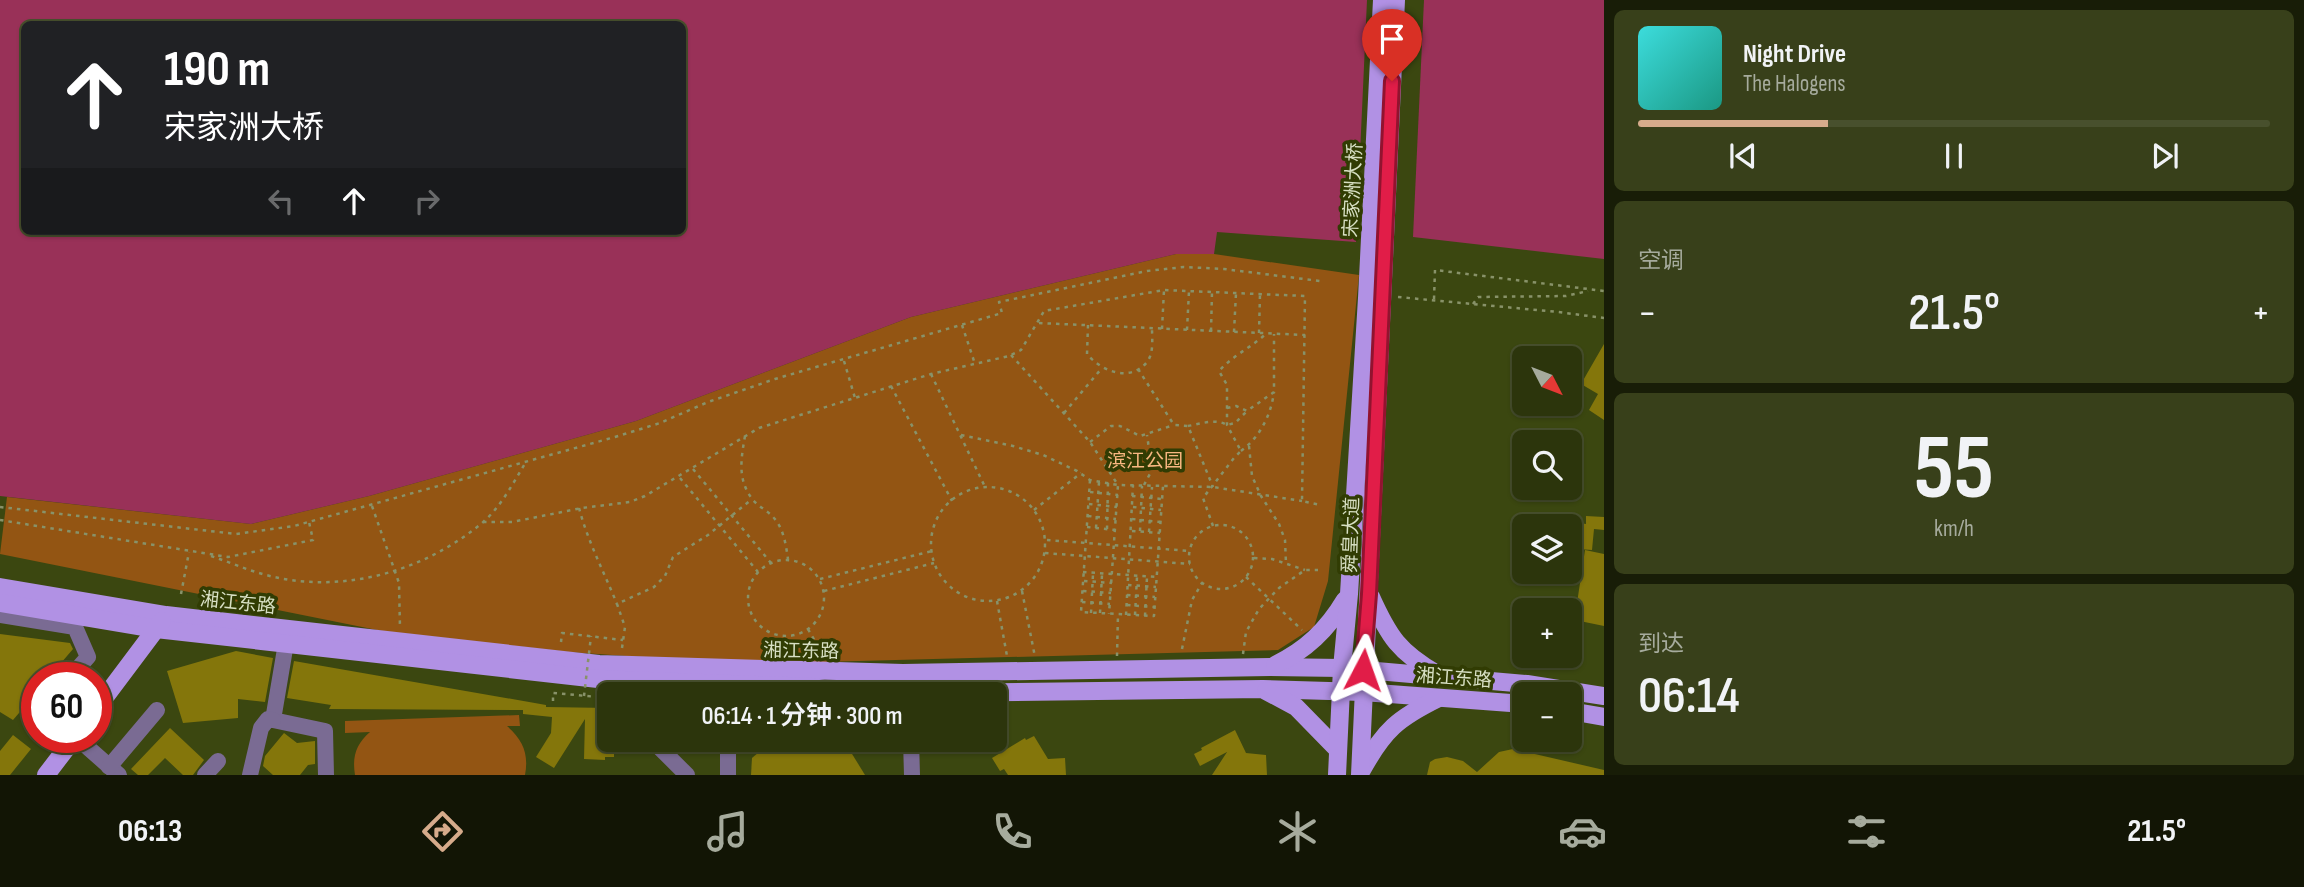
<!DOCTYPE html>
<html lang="zh">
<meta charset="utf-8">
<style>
:root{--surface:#2c350c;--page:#38401a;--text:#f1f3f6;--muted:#a6ab9d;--line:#48502d;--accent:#d6ab8b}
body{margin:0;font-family:"Sofia Sans Condensed","Noto Sans SC",sans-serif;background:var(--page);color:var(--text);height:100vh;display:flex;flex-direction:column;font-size:26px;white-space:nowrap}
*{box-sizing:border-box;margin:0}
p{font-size:23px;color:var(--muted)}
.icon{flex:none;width:38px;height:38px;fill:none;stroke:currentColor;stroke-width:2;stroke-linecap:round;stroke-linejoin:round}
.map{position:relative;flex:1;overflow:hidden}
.drawer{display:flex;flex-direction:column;gap:10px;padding:10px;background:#181d07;width:700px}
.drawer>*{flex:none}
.top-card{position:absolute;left:21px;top:21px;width:665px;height:214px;border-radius:10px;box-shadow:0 2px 5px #0004,0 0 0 2px var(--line);background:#202124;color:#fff;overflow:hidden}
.needle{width:46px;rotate:132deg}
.tools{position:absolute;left:1512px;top:346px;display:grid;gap:14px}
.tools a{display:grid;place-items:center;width:70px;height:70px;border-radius:10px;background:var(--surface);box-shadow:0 2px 5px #0004,0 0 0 2px var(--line);font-size:35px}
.speed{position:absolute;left:21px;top:662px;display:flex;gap:14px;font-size:35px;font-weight:700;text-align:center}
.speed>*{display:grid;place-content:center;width:91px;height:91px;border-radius:50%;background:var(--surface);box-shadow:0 2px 5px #0004,0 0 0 2px var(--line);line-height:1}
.speed .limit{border:10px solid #d22;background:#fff;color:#111}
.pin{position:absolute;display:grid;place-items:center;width:60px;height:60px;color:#fff;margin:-72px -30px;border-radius:50% 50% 50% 0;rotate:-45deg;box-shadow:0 0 7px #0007}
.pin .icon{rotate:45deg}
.me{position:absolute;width:77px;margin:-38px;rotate:4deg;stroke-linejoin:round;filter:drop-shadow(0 0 5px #0008)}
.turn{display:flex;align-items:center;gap:24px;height:147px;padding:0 28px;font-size:32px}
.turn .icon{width:91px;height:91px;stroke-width:2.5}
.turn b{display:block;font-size:49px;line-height:60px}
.lanes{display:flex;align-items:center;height:66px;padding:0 28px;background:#0003;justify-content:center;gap:35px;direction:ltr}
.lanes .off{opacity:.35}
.big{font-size:52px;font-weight:600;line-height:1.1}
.drawer .widget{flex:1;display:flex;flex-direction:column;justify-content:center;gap:10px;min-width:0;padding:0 24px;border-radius:10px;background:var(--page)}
.drawer .dial{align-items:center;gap:0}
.dial b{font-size:91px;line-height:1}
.song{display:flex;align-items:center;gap:21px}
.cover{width:84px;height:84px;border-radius:10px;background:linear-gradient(135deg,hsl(180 70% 55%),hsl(170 70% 35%))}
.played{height:7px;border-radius:4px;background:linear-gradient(90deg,var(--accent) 30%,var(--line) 30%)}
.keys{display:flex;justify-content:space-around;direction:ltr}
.heat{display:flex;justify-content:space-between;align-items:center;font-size:38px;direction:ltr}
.trip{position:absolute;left:597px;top:682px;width:410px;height:70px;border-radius:10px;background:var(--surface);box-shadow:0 2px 5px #0004,0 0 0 2px var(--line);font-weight:600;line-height:70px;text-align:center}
.menu{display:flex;height:112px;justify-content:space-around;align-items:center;background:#121505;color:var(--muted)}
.menu .icon{width:49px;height:49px}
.menu .on{color:var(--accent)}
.menu b{font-size:32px;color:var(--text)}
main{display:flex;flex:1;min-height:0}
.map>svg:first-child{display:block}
</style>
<main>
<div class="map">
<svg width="1604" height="775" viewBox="0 0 1604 775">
<rect width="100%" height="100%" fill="#3b4710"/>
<g fill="#935513">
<polygon points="1176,254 1214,254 1359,275 1328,581 1314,627 1278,650 821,662 671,659 568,652 382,631 0,554 7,497 251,524 369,496 636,421 911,317"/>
<path d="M519,715L520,726H507C523,740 529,754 525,775H355C352,757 356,744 370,732L345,733V721Z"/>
</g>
<g fill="#993158" fill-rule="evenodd">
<path d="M0,0H1367L1356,242L1217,232L1214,254H1176L911,317L636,421L369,496L251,524L0,496ZM24,24H682V231H24Z"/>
<polygon points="1424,0 1604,0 1604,259 1413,237"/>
</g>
<g fill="#84760b">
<polygon points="1604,344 1604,420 1589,410 1598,394 1581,384"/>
<polygon points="1586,516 1604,517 1604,530 1594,529 1592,550 1578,549 1580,523 1586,524"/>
<polygon points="1585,550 1604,554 1604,626 1570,619 1570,603 1577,603"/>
<polygon points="0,634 70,643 73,649 49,677 37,677 37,692 13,720 0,712"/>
<polygon points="236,651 273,658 265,702 238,699 238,718 183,723 167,671"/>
<polygon points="294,661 546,705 546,707 609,708 609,740 614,740 614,757 605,757 605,760 584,759 585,719 554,768 536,757 551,733 552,717 523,714 523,710 329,709 331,705 287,698"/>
<polygon points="170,728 204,760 193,775 183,775 165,758 148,775 138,775 131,769"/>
<polygon points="1235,730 1246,753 1266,755 1267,775 1212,775 1227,752 1200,766 1194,754 1202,750 1201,748"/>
<polygon points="284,733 297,743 315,741 315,764 308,765 300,775 273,775 263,766 265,756"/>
<polygon points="13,735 31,749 10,775 0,775 0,751"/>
<polygon points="1034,736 1048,759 1065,758 1066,775 1008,775 1004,769 1000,771 992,758 1025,738 1026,740"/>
<polygon points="833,741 841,743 849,749 865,775 751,775 752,758 766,746 776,743"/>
<polygon points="1513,749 1604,770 1604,775 1427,775 1430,762 1435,759 1447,757 1463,761 1477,772 1499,752"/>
</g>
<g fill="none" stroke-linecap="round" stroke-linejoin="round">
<g stroke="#889269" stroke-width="2.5" stroke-dasharray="3.5 5" stroke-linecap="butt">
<polyline points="1398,297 1558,312 1604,318"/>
<polyline points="1434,299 1435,270 1604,291"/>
<polyline points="1473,304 1478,297 1566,296 1588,291"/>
<polyline points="1039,323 1305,335"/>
<polyline points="962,325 975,364"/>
<path d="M1088,325L1087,354C1101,371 1130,383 1147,362C1154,353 1152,339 1152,328"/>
<polyline points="1162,329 1164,290"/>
<polyline points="1187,330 1189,291"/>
<polyline points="1211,331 1212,292"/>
<polyline points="1234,332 1236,293"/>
<polyline points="1259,333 1260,294"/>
<polyline points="1011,355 1090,442 1118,485 1109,614"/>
<polyline points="844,361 855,398"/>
<polyline points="1138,369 1174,425 1188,426 1213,487"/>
<polyline points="931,374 985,487"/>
<polyline points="891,386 952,501"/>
<polyline points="1227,408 1236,406 1247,411 1274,392 1274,334"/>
<polyline points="1064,413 1102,368"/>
<path d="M1188,426C1200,424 1216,418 1227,425L1235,423L1247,411"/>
<polyline points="961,435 1013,446 1043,455 1077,471 1090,480 1118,485 1213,487 1302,501"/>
<path d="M745,436C741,459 737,480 753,500C759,507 768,511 774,518C784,529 786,546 788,559"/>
<polyline points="1090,442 1111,426 1120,426 1140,436 1174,425"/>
<polyline points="1249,446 1252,476 1261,496 1279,524 1285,540 1286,564"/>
<path d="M1241,451C1260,437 1271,415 1274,392"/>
<polyline points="693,469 771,563"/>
<polyline points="680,478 758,572"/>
<polyline points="1090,480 1081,612 1154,616 1163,486"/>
<polyline points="1144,485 1152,470 1147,435"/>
<circle cx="988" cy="544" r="57"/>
<polyline points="1090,492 1118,495"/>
<polyline points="1132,496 1162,499"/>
<polyline points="1089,504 1117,507"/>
<polyline points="372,506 399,583 400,628"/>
<polyline points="0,507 236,534 294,526 615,437 660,423 708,402 775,379 1002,313 999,302 1147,271 1184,267 1224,269 1320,281"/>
<polyline points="1133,507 1161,510"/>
<path d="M579,508C588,542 604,572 617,604"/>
<polyline points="1034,510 1081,473"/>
<polyline points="1088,516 1116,519"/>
<polyline points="1132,519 1160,522"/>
<polyline points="0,520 228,557 313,540 309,522"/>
<polyline points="483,522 512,522 582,508 630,502 645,496 759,428 931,374 1009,356 1021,350 1044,311 1164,290 1305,296 1302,501 1321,505"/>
<circle cx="1221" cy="557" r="32"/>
<path d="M1213,526L1203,498L1234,458L1241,451L1227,425V385L1219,371C1232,356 1252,347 1267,333"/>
<polyline points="1087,527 1115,530"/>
<polyline points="1096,528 1099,482"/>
<polyline points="1107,529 1108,483"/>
<polyline points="1132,531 1160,533"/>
<polyline points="1140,531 1142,486"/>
<polyline points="1149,532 1152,487"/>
<polyline points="1047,540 1190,551"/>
<polyline points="1045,553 1190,564"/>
<path d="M211,556C229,562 247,570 266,575C341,595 423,572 482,523C501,507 513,483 526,462"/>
<polyline points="1254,558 1272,559 1305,570"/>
<circle cx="786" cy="598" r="38"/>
<polyline points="1083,572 1157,577"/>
<polyline points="1246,577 1302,630"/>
<polyline points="820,579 932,551"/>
<polyline points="1084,581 1112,583"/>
<polyline points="1128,585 1156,587"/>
<polyline points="824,591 934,563"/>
<polyline points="1022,591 1035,657"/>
<polyline points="1083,591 1111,593"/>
<polyline points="181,594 189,552"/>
<polyline points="1127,595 1155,597"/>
<polyline points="997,601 1007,656"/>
<polyline points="1082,602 1110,604"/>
<polyline points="1127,605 1154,607"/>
<polyline points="1091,613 1093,574"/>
<polyline points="1100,613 1102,575"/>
<polyline points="1126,615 1133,485"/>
<polyline points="1135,615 1137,577"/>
<polyline points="1145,616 1147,577"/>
<polyline points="808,629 824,657"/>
<polyline points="561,642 562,633 623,640"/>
<polyline points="622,648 625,627 617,604 654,587 665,576 673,557 708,535 752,499"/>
<polyline points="1182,649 1192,600 1202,583"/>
<polyline points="1243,654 1246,632 1259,609 1279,588 1305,570 1318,570"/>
<polyline points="1117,656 1118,614"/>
<polyline points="553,701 553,693 609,698"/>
</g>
<g stroke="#7a6b93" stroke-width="16">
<polyline points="0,615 75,627 88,657 70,677"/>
<polyline points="286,643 273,720 325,731 326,775"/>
<polyline points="650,695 650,681"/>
<polyline points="76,737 119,775"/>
<polyline points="652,740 687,775"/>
<polyline points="911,740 912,775"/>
<polyline points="109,767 157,710"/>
<polyline points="205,775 218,761"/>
<polyline points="250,775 261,728 268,719 273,720"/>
<polyline points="728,775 728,740"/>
</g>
<g stroke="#b191e4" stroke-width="18">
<polyline points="0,587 166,615 599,664 903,673 1270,667 1342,668 1527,684 1604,696"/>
<path d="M1371,597C1389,637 1399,652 1437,674"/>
<polyline points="0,603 156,629 598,679 814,687 851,694 1263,689 1363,692 1524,704"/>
<path d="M1275,665C1306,650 1327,630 1345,600"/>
<polyline points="1266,691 1296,707 1338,750"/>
<polyline points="96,709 162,621"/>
<polyline points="1570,711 1604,717"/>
<path d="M1362,770C1384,730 1398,718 1439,698"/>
<polyline points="46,775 75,737"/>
<polyline points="1337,775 1342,668 1349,594 1367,298 1382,0"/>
<polyline points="1360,775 1396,0"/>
</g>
<polyline stroke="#889269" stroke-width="2.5" stroke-dasharray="3.5 5" stroke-linecap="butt" points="584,696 591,636"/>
</g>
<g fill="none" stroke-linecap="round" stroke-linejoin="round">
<g stroke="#92132f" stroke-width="18">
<polyline id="route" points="1363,670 1369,594 1392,81"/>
</g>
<use href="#route" stroke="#e11d48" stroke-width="12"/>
</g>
<g text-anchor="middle" stroke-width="7" stroke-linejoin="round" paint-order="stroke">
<g font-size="19" fill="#d7dfc3" stroke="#313c03">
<text transform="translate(1352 190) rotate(-87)" y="7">宋家洲大桥</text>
<text transform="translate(1350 535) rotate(-88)" y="7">舜皇大道</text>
<text transform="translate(238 602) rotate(6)" y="7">湘江东路</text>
<text transform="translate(801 650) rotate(1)" y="7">湘江东路</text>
<text transform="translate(1454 677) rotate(4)" y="7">湘江东路</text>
</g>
<g font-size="19" fill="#f8b780" stroke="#313c03">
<text x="1145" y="467">滨江公园</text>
</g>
</g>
</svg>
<div class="tools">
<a><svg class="needle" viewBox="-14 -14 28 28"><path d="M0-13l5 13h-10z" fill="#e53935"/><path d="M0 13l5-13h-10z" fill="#a6ab9d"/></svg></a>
<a><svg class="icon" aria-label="search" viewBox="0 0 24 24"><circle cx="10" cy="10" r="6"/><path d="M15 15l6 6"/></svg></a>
<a><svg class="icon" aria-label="layers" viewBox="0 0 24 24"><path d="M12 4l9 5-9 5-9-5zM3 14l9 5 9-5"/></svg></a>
<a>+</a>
<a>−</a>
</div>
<div class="speed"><div class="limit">60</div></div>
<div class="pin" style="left:1392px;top:81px;background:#d93025"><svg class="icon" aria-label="arrive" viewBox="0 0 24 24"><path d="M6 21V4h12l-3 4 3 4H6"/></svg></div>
<svg class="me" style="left:1363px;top:670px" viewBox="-20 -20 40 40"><path d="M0-17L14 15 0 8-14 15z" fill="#e11d48" stroke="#fff" stroke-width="4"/></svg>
<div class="trip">06:14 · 1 分钟 · 300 m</div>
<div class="top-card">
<div class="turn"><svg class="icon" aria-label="ahead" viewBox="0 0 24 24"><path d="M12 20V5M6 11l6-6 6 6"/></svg><div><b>190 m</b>宋家洲大桥</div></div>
<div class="lanes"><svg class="icon off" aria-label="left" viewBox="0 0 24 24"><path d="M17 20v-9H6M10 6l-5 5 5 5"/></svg><svg class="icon" aria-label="ahead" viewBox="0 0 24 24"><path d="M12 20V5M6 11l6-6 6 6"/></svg><svg class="icon off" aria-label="right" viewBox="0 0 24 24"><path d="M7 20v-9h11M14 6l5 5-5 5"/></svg></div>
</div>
</div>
<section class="drawer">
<div class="widget">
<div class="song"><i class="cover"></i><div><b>Night Drive</b><p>The Halogens</p></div></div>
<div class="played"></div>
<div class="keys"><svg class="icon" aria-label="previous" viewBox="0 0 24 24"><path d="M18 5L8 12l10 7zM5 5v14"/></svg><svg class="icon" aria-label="pause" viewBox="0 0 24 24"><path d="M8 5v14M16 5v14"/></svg><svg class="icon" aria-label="next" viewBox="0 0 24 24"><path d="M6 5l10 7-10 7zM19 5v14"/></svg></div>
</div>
<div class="widget"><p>空调</p>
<div class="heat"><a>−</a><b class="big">21.5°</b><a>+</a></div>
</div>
<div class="widget dial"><b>55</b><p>km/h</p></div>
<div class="widget"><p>到达</p><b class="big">06:14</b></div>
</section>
</main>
<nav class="menu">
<b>06:13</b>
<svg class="icon on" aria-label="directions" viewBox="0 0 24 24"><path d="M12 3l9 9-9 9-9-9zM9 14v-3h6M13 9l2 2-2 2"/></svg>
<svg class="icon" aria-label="music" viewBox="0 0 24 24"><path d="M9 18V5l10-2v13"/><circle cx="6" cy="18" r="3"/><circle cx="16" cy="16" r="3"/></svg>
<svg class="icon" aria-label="phone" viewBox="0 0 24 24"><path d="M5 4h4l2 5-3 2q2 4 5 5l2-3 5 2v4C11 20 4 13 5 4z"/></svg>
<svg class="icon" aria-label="climate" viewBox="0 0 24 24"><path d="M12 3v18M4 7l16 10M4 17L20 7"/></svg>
<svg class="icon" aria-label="car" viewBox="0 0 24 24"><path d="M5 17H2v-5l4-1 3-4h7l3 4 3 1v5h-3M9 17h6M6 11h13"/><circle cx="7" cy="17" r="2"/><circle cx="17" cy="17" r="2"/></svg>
<svg class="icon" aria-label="filters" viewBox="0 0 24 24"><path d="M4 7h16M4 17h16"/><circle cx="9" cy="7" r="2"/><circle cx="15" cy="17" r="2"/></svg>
<b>21.5°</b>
</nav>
